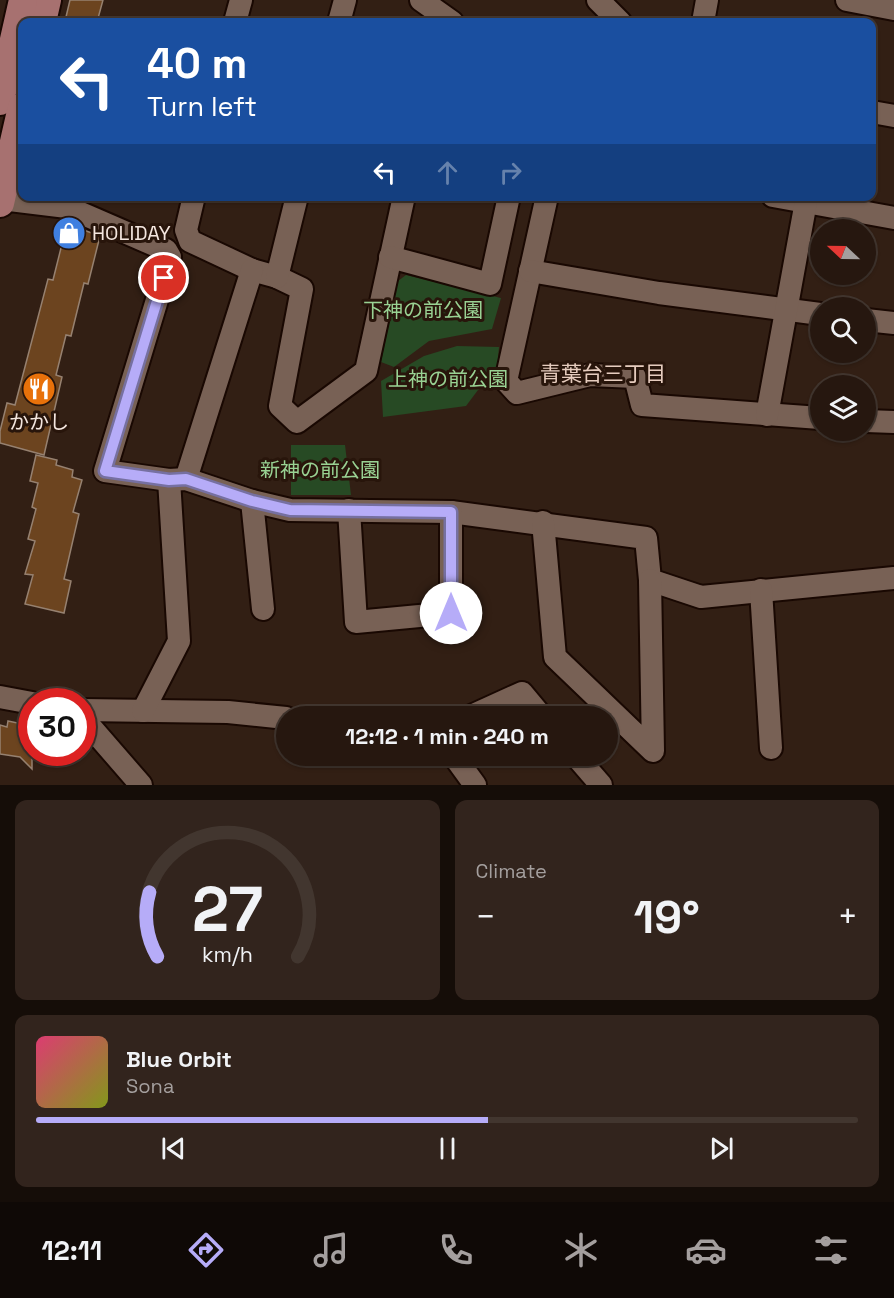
<!DOCTYPE html>
<meta charset="utf-8">
<style>
:root{--surface:#26170f;--page:#32241d;--text:#f1f3f6;--muted:#a49f9e;--line:#42362f;--accent:#b6acf8}
body{margin:0;font-family:"Space Grotesk","Noto Sans JP",sans-serif;background:var(--page);color:var(--text);height:100vh;display:flex;flex-direction:column;font-size:22px;white-space:nowrap}
*{box-sizing:border-box;margin:0}
p{font-size:20px;color:var(--muted)}
.icon{flex:none;width:33px;height:33px;fill:none;stroke:currentColor;stroke-width:2;stroke-linecap:round;stroke-linejoin:round}
.map{position:relative;height:785px;overflow:hidden}
.sheet{display:flex;flex-direction:column;gap:15px;padding:15px;background:#150d08;flex:1}
.sheet>*{flex:none}
.hud{position:absolute;left:18px;top:18px;width:858px;height:183px;border-radius:12px;box-shadow:0 2px 4px #0004,0 0 0 2px var(--line);background:#1a4fa0;color:#fff;overflow:hidden}
.needle{width:39px;rotate:292deg}
.controls{position:absolute;left:810px;top:219px;display:grid;gap:12px}
.controls a{display:grid;place-items:center;width:66px;height:66px;border-radius:50%;background:var(--surface);box-shadow:0 2px 4px #0004,0 0 0 2px var(--line);font-size:30px}
.speed{position:absolute;left:18px;top:688px;display:flex;gap:12px;font-size:30px;font-weight:700;text-align:center}
.speed>*{display:grid;place-content:center;width:78px;height:78px;border-radius:50%;background:var(--surface);box-shadow:0 2px 4px #0004,0 0 0 2px var(--line);line-height:1}
.speed .limit{border:9px solid #d22;background:#fff;color:#111}
.pin{position:absolute;display:grid;place-items:center;width:51px;height:51px;color:#fff;margin:-26px;border:3px solid #fff;border-radius:50%;box-shadow:0 2px 6px #0007}
.me{position:absolute;width:66px;margin:-33px;rotate:0deg;stroke-linejoin:round;filter:drop-shadow(0 0 4px #0008)}
.turn{display:flex;align-items:center;gap:21px;height:126px;padding:0 30px;font-size:27px}
.turn .icon{width:78px;height:78px;stroke-width:2.5}
.turn b{display:block;font-size:42px;line-height:51px}
.lanes{display:flex;align-items:center;height:57px;padding:0 30px;background:#0003;justify-content:center;gap:30px;direction:ltr}
.lanes .off{opacity:.35}
.big{font-size:45px;font-weight:700;line-height:1.1}
.sheet .tile{flex:1;display:flex;flex-direction:column;justify-content:center;gap:9px;min-width:0;padding:0 21px;border-radius:12px;background:var(--page)}
.sheet .dial{align-items:center;gap:0}
.dial svg{height:156px;overflow:visible;fill:none;stroke:var(--line);stroke-width:7;stroke-linecap:round;text-anchor:middle}
.dial text{fill:var(--text);stroke:none}
.song{display:flex;align-items:center;gap:18px}
.cover{width:72px;height:72px;border-radius:9px;background:linear-gradient(135deg,hsl(340 70% 55%),hsl(70 70% 35%))}
.played{height:6px;border-radius:3px;background:linear-gradient(90deg,var(--accent) 55%,var(--line) 55%)}
.keys{display:flex;justify-content:space-around;direction:ltr}
.heat{display:flex;justify-content:space-between;align-items:center;font-size:33px;direction:ltr}
.sheet .tiles{flex:1;display:grid;gap:15px;grid-template-columns:1fr 1fr}
.tile:last-child{grid-column:span 2}
.trip{position:absolute;left:276px;top:706px;width:342px;height:60px;border-radius:30px;background:var(--surface);box-shadow:0 2px 4px #0004,0 0 0 2px var(--line);font-weight:700;line-height:60px;text-align:center}
.menu{display:flex;height:96px;justify-content:space-around;align-items:center;background:#0f0906;color:var(--muted)}
.menu .icon{width:42px;height:42px}
.menu .active{color:var(--accent)}
.menu b{font-size:27px;color:var(--text)}
.map>svg:first-child{display:block}
</style>
<div class="map">
<svg width="894" height="785" viewBox="0 0 894 785">
<rect width="100%" height="100%" fill="#321f14"/>
<g fill="#274a24">
<polygon points="406,275 501,298 492,329 429,341 394,367 381,362 398,281"/>
<polygon points="457,346 499,347 496,380 478,390 466,406 383,417 381,381 424,356"/>
<polygon points="291,445 345,445 351,495 291,495"/>
</g>
<g fill="#6c441f" stroke="#968170" stroke-width="1.5">
<polygon points="70,0 103,0 97,22 66,17"/>
<polygon points="67,224 100,236 88,284 84,283 71,336 66,335 56,375 62,377 44,455 0,443 0,431 7,403 15,405 48,279 53,280"/>
<polygon points="36,455 57,460 56,465 73,470 72,477 82,480 73,512 79,514 64,579 71,581 64,613 25,604 33,575 25,574 35,541 28,539 36,509 32,507 38,483 30,481"/>
<polygon points="8,721 32,726 32,769 20,757 0,754 0,725 7,727"/>
</g>
<g fill="none" stroke-linecap="round" stroke-linejoin="round">
<g stroke="#190802" stroke-width="26">
<g id="minor">
<polyline points="421,0 452,22"/>
<polyline points="598,0 620,22"/>
<polyline points="847,0 894,9"/>
<polyline points="235,22 241,0"/>
<polyline points="339,22 345,0"/>
<polyline points="703,22 707,0"/>
<polyline points="872,112 894,116"/>
<polyline points="194,196 186,230 190,241 252,270 277,277 302,289 280,406 297,422 366,371 404,196"/>
<polyline points="547,196 506,381 517,393 590,375 635,377 642,405 820,418"/>
<polyline points="773,196 894,218"/>
<polyline points="1,199 67,207 166,250 170,257 105,471 169,480 186,479 252,501 290,510 451,512 646,538 650,580 701,597 894,578"/>
<polyline points="390,257 490,284 509,196"/>
<polyline points="530,271 659,293 820,314"/>
<polyline points="277,277 297,196"/>
<polyline points="866,320 894,323"/>
<polyline points="767,415 807,196"/>
<polyline points="866,421 894,422"/>
<polyline points="186,479 252,270"/>
<polyline points="252,501 263,609"/>
<polyline points="349,510 356,622 451,613 451,512"/>
<polyline points="543,522 555,657 653,751 650,580"/>
<polyline points="761,590 771,748"/>
<polyline points="0,697 32,703"/>
<polyline points="82,710 228,712 286,718"/>
<polyline points="143,711 179,641 169,480"/>
<polyline points="82,717 141,785"/>
<polyline points="469,717 522,693 542,717"/>
<polyline points="454,756 475,785"/>
<polyline points="576,756 601,785"/>
</g>
</g>
<g stroke="#190802" stroke-width="32">
<g id="major">
<polyline points="42,22 47,0"/>
<polyline points="0,101 23,0"/>
<polyline points="0,203 22,107"/>
</g>
</g>
<use href="#minor" stroke="#786155" stroke-width="22"/>
<use href="#major" stroke="#a77170" stroke-width="28"/>
</g>
<g fill="none" stroke-linecap="round" stroke-linejoin="round">
<g stroke="#7670a1" stroke-width="15">
<polyline id="route" points="164,278 105,471 169,480 186,479 252,501 290,510 451,512 451,613"/>
</g>
<use href="#route" stroke="#b6acf8" stroke-width="10"/>
</g>
<defs>
<g id="shop-disc" transform="scale(1.725)"><circle r="9.5" fill="#3f7fe0" stroke="#28150b"/><path d="M-5-2.5h2.3a2.7 3.5 0 0 1 5.4 0H5L5.5 6h-11ZM-1.5-2.5h3a1.5 2.3 0 0 0-3 0Z" fill="#fff"/></g>
<g id="restaurant-disc" transform="scale(1.725)"><circle r="9.5" fill="#e8710a" stroke="#28150b"/><path d="M-5-6h1v4h1v-4h1v4h1v-4h1v5L-1.5 .5V6h-2V.5L-5-1ZM5-6V6H3V1.5H1.5Q1.5-4 5-6Z" fill="#fff"/></g>
</defs>
<g fill-rule="evenodd">
<use href="#shop-disc" x="69" y="233"/>
<use href="#restaurant-disc" x="39" y="389"/>
</g>
<g text-anchor="middle" stroke-width="6" stroke-linejoin="round" paint-order="stroke">
<g font-size="20" fill="#f4e6df" stroke="#28150b" text-anchor="start">
<text x="92" y="240">HOLIDAY</text>
<text x="39" y="429" text-anchor="middle">かかし</text>
</g>
<g font-size="20" fill="#99d293" stroke="#28150b">
<text x="423" y="317">下神の前公園</text>
<text x="448" y="386">上神の前公園</text>
<text x="320" y="477">新神の前公園</text>
</g>
<g font-size="21" fill="#e6ccbe" stroke="#28150b">
<text x="603" y="381">青葉台三丁目</text>
</g>
</g>
</svg>
<div class="controls">
<a><svg class="needle" viewBox="-14 -14 28 28"><path d="M0-13l5 13h-10z" fill="#e53935"/><path d="M0 13l5-13h-10z" fill="#a49f9e"/></svg></a>
<a><svg class="icon" aria-label="search" viewBox="0 0 24 24"><circle cx="10" cy="10" r="6"/><path d="M15 15l6 6"/></svg></a>
<a><svg class="icon" aria-label="layers" viewBox="0 0 24 24"><path d="M12 4l9 5-9 5-9-5zM3 14l9 5 9-5"/></svg></a>
</div>
<div class="speed"><div class="limit">30</div></div>
<div class="pin" style="left:164px;top:278px;background:#d93025"><svg class="icon" aria-label="arrive" viewBox="0 0 24 24"><path d="M6 21V4h12l-3 4 3 4H6"/></svg></div>
<svg class="me" style="left:451px;top:613px" viewBox="-20 -20 40 40"><circle r="19" fill="#fff"/><path d="M0-13L10 11 0 6-10 11z" fill="#b6acf8"/></svg>
<div class="trip">12:12 · 1 min · 240 m</div>
<div class="hud">
<div class="turn"><svg class="icon" aria-label="left" viewBox="0 0 24 24"><path d="M17 20v-9H6M10 6l-5 5 5 5"/></svg><div><b>40 m</b>Turn left</div></div>
<div class="lanes"><svg class="icon" aria-label="left" viewBox="0 0 24 24"><path d="M17 20v-9H6M10 6l-5 5 5 5"/></svg><svg class="icon off" aria-label="ahead" viewBox="0 0 24 24"><path d="M12 20V5M6 11l6-6 6 6"/></svg><svg class="icon off" aria-label="right" viewBox="0 0 24 24"><path d="M7 20v-9h11M14 6l5 5-5 5"/></svg></div>
</div>
</div>
<section class="sheet">
<div class="tiles">
<div class="tile dial"><svg viewBox="0 0 100 80">
<path d="M14 69A42 42 0 1 1 86 69"/>
<path d="M14 69A42 42 0 0 1 10 36" stroke="#b6acf8"/>
<text x="50" y="56" font-size="32" font-weight="700">27</text>
<text x="50" y="72" font-size="11">km/h</text>
</svg></div>
<div class="tile"><p>Climate</p>
<div class="heat"><a>−</a><b class="big">19°</b><a>+</a></div>
</div>
<div class="tile">
<div class="song"><i class="cover"></i><div><b>Blue Orbit</b><p>Sona</p></div></div>
<div class="played"></div>
<div class="keys"><svg class="icon" aria-label="previous" viewBox="0 0 24 24"><path d="M18 5L8 12l10 7zM5 5v14"/></svg><svg class="icon" aria-label="pause" viewBox="0 0 24 24"><path d="M8 5v14M16 5v14"/></svg><svg class="icon" aria-label="next" viewBox="0 0 24 24"><path d="M6 5l10 7-10 7zM19 5v14"/></svg></div>
</div>
</div>
</section>
<nav class="menu">
<b>12:11</b>
<svg class="icon active" aria-label="directions" viewBox="0 0 24 24"><path d="M12 3l9 9-9 9-9-9zM9 14v-3h6M13 9l2 2-2 2"/></svg>
<svg class="icon" aria-label="music" viewBox="0 0 24 24"><path d="M9 18V5l10-2v13"/><circle cx="6" cy="18" r="3"/><circle cx="16" cy="16" r="3"/></svg>
<svg class="icon" aria-label="phone" viewBox="0 0 24 24"><path d="M5 4h4l2 5-3 2q2 4 5 5l2-3 5 2v4C11 20 4 13 5 4z"/></svg>
<svg class="icon" aria-label="climate" viewBox="0 0 24 24"><path d="M12 3v18M4 7l16 10M4 17L20 7"/></svg>
<svg class="icon" aria-label="car" viewBox="0 0 24 24"><path d="M5 17H2v-5l4-1 3-4h7l3 4 3 1v5h-3M9 17h6M6 11h13"/><circle cx="7" cy="17" r="2"/><circle cx="17" cy="17" r="2"/></svg>
<svg class="icon" aria-label="filters" viewBox="0 0 24 24"><path d="M4 7h16M4 17h16"/><circle cx="9" cy="7" r="2"/><circle cx="15" cy="17" r="2"/></svg>
</nav>
